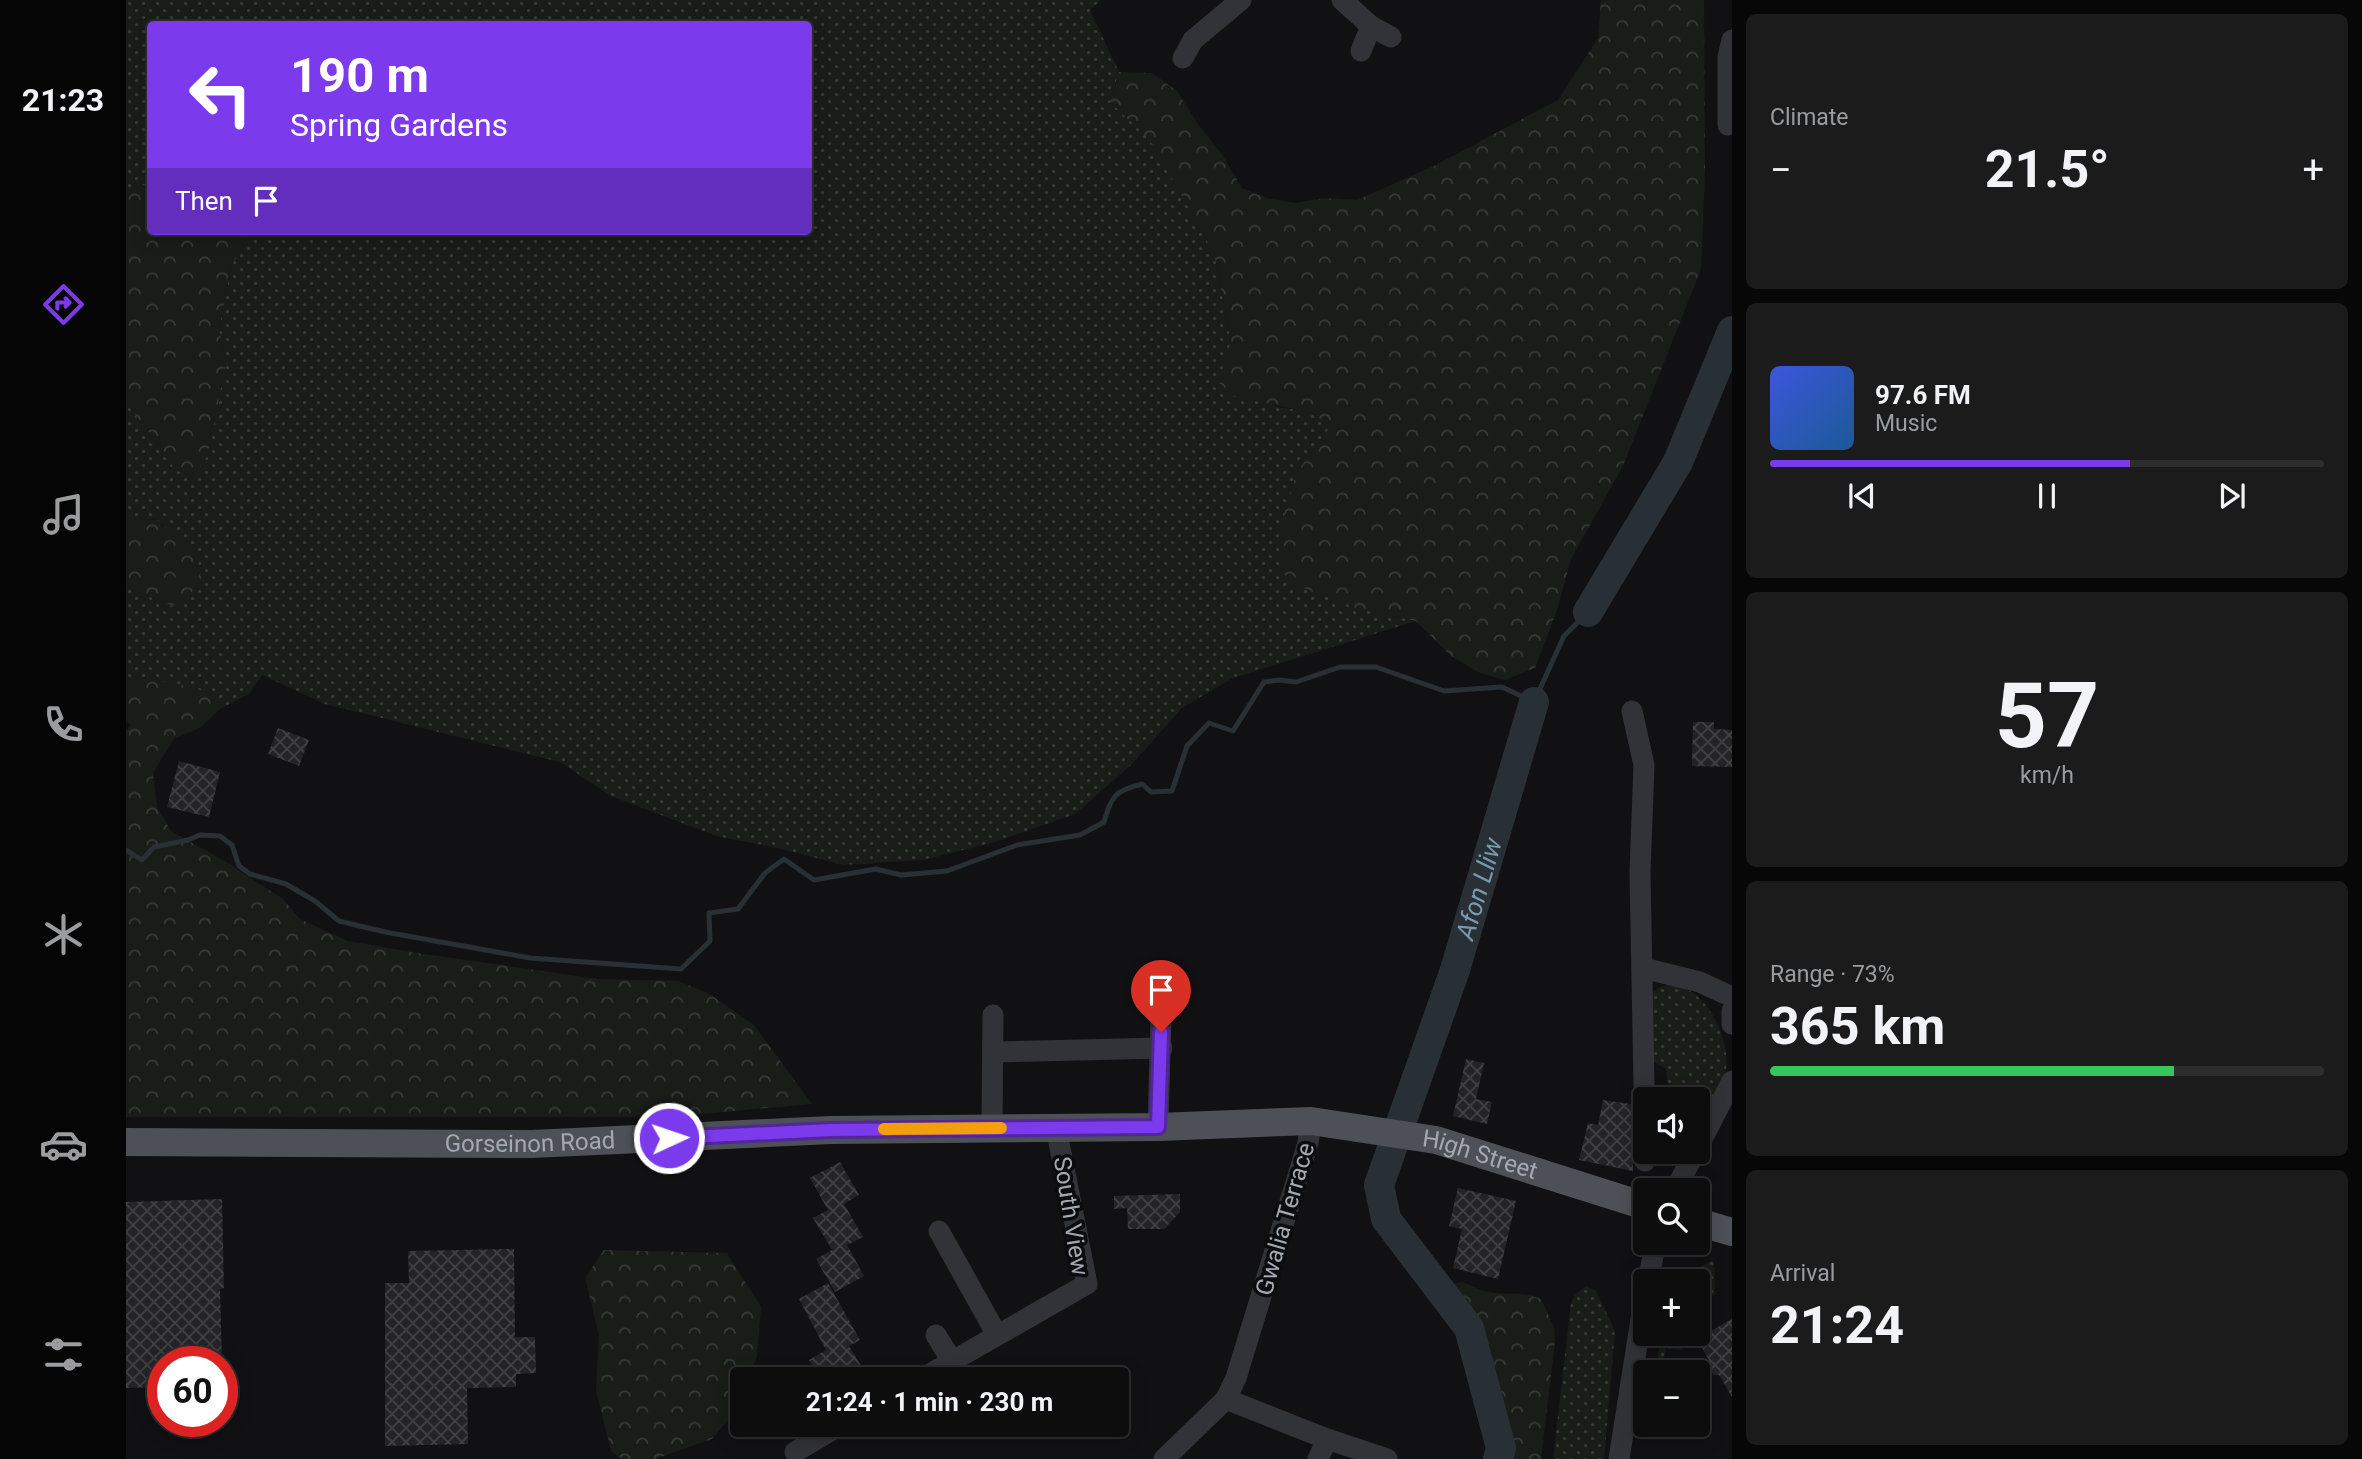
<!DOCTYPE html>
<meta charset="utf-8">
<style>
:root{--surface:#0d0d0e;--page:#1b1b1c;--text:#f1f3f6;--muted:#9a9c9e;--line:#2d2d2e;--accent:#7c3aed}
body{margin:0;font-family:Roboto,sans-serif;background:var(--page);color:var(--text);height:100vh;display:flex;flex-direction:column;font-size:26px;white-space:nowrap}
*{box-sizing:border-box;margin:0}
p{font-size:23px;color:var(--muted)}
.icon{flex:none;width:38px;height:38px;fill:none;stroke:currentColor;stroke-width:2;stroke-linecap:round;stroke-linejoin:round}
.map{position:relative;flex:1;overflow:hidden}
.side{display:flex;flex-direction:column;gap:14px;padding:14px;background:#070708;width:630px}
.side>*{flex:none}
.hud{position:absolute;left:21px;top:21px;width:665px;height:214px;border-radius:7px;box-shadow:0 4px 18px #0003,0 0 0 2px var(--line);background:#7c3aed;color:#fff;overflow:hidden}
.tools{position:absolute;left:1507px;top:1087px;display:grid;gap:14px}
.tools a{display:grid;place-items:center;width:77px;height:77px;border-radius:7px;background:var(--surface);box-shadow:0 4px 18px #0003,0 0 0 2px var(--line);font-size:35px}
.speed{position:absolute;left:21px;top:1346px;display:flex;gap:14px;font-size:35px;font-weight:700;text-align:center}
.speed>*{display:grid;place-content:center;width:91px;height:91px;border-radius:50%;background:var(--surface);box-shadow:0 4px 18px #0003,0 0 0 2px var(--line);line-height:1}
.speed .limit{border:10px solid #d22;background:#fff;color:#111}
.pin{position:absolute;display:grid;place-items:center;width:60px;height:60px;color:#fff;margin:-72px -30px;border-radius:50% 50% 50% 0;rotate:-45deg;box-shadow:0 0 7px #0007}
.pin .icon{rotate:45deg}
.me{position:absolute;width:77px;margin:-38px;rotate:87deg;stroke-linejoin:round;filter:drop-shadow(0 0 5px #0008)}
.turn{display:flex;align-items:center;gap:24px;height:147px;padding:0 28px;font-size:32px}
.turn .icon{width:91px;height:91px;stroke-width:2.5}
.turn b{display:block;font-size:49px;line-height:60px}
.then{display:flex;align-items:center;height:66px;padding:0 28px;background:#0003;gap:14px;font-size:26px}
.big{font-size:52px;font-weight:700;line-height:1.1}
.side .card{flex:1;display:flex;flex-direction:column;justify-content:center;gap:10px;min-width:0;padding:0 24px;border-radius:10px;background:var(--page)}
.side .dial{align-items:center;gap:0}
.dial b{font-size:91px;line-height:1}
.song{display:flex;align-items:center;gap:21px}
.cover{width:84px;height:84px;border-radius:10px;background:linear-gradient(135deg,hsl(230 70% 55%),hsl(210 70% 35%))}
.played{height:7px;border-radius:4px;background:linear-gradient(90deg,var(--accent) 65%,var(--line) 65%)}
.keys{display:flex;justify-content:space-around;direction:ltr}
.heat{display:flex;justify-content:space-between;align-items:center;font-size:38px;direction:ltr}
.charge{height:10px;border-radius:5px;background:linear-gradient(90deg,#34c759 73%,var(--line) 0)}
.trip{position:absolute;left:604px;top:1367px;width:399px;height:70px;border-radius:7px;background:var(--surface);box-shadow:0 4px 18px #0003,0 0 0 2px var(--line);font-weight:700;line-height:70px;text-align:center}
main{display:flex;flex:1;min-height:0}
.tab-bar{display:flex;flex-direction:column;width:126px;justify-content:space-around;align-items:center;background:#050506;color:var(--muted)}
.tab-bar .icon{width:49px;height:49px}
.tab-bar .selected{color:var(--accent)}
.tab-bar b{font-size:32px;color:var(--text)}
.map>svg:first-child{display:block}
</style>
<main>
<nav class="tab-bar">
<b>21:23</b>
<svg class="icon selected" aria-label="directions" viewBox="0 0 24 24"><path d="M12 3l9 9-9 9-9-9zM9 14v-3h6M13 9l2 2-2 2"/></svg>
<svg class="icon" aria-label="music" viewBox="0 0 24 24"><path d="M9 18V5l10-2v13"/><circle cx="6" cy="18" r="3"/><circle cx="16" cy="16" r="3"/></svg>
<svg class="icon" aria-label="phone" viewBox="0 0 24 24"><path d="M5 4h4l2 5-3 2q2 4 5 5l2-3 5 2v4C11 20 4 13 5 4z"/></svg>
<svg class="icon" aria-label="climate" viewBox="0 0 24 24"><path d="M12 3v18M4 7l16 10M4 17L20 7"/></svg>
<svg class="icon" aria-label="car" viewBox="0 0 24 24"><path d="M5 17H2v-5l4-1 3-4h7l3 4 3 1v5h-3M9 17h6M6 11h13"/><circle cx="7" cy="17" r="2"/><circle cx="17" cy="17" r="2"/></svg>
<svg class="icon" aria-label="filters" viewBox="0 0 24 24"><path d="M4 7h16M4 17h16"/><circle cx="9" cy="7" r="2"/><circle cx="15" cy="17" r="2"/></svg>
</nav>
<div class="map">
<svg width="1606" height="1459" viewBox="0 0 1606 1459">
<defs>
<pattern id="grass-dots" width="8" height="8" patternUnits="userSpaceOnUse" patternTransform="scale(1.75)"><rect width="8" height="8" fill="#181d18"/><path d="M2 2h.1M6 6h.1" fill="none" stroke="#363b37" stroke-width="1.8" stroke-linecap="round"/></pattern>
<pattern id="forest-crowns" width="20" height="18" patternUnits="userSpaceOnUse" patternTransform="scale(1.75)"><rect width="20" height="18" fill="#181d18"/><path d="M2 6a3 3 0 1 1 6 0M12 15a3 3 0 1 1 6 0" fill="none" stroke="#363b37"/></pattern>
<pattern id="building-cross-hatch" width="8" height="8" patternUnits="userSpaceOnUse" patternTransform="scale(1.75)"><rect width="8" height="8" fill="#242427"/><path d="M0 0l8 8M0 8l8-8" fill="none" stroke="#414144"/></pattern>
</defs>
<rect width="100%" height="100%" fill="#111113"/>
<g fill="url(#grass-dots)">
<polygon points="0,0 975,0 964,10 993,72 984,102 1024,139 1088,253 1105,341 1094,383 1152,407 1179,411 1207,424 1171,472 1233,609 1290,621 1107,678 1056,708 1005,765 949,814 869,842 797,860 717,865 652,848 590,836 485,796 434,762 199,704 136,675 123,694 94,709 81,692 0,678 0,587 47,606 67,545 49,537 31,520 0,517 0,403 37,450 49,470 100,362 93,329 105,266 117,248 120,231 682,231 682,24 24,24 24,184 0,189"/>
<path d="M1542,985C1549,986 1556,987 1562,990C1588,1003 1606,1048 1599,1075C1593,1093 1580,1112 1572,1128V1099H1524L1528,1089L1542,1087L1540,1069L1526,1061L1527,993L1534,987Z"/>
<polygon points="1588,1260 1589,1295 1582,1296 1577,1311 1572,1316 1572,1281 1548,1281"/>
<polygon points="1460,1286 1470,1291 1489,1331 1478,1459 1427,1459 1445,1303 1449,1295"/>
<polygon points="1536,1334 1565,1334 1555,1350 1540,1348 1536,1372 1529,1372"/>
</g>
<g fill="url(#forest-crowns)">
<polygon points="1475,0 1578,0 1579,173 1575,269 1497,466 1445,559 1431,610 1409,668 1379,680 1352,672 1325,656 1290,621 1233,609 1172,586 1156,573 1153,532 1171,472 1206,424 1178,411 1110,397 1093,383 1105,341 1088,253 1024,140 984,102 993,72 1026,73 1051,91 1072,124 1097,156 1116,188 1140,198 1169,203 1198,198 1231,200 1308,166 1432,100 1472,38"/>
<polygon points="24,184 24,231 120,231 117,248 105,266 93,329 100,362 86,435 80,458 67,477 49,470 37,450 0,403 0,189"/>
<path d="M0,517L31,520L49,537L67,545C80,579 77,587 47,606L0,587Z"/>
<polygon points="0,678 46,682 81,692 94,709 75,727 48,739 27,773 31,807 45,831 97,860 157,899 174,919 222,941 291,953 472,979 552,981 582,993 628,1025 686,1104 542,1117 0,1117 0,730 5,726 0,719"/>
<polygon points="478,1250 601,1253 635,1307 631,1356 622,1379 616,1379 616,1397 613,1407 586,1439 529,1459 496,1459 485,1451 470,1390 473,1335 459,1278"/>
<path d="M1337,1282C1348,1287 1358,1292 1370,1293C1389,1295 1394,1291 1415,1299L1428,1327L1429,1342L1415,1459H1376L1379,1442L1377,1413L1371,1378L1359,1344L1355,1325L1327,1296L1326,1284Z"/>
</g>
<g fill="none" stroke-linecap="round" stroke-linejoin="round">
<path stroke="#283036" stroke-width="5" d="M0,850L16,860L28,847L62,840L74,835L94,836L106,845L113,866L124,874L160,884L189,901L213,921L259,932L404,958L555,969L584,941L583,913L612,909L639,873L658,859L688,880L750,869L775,875L821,871L891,845L954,835L978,822C986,796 988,791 1016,784L1025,792L1046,791L1061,746L1083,723L1107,731L1138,682L1153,680L1170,682L1214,667H1250L1318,691L1376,687L1408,702L1438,636L1462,612"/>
<g stroke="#283036" stroke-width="30">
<polyline points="1462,612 1552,462 1606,331"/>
<path id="s1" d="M1372,1459L1375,1448L1343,1328L1260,1219L1253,1185L1329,970L1408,702"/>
</g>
</g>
<g fill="url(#building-cross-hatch)">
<polygon points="1567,722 1588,722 1588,729 1606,730 1606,767 1566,766"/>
<polygon points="152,728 183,740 173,766 142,754"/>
<polygon points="53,761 94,772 83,817 41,807"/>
<polygon points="1340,1059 1358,1063 1350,1099 1366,1102 1361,1124 1327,1116"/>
<polygon points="1477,1100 1505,1104 1507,1171 1453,1160 1462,1123 1472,1125"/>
<polygon points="714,1162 733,1195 718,1204 737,1237 721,1245 738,1276 709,1292 690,1259 706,1250 687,1218 702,1210 684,1178"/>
<polygon points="1332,1188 1390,1201 1372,1279 1327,1268 1336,1229 1323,1226"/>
<polygon points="1054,1194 1054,1212 1038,1229 1002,1229 1001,1208 988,1209 988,1196"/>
<polygon points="96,1199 98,1288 94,1289 96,1362 37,1362 37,1387 0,1388 0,1202"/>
<polygon points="388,1249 389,1337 409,1337 410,1373 390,1374 390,1387 341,1388 342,1444 259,1446 259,1283 283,1283 282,1251"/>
<polygon points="702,1283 734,1340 723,1346 743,1379 699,1379 695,1372 691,1373 683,1360 700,1350 673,1299"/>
<polygon points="1606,1319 1606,1397 1593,1375 1588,1375 1582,1366 1583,1360 1571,1339"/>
</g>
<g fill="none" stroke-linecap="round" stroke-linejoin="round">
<g stroke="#323338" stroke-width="21">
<polyline points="1216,0 1245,26 1265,37"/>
<polyline points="1235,51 1245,26"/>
<polyline points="1057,58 1067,40 1115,0"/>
<polyline points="1602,125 1602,57 1606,40"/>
<polyline points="1506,711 1518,765 1514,872 1519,1137"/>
<polyline points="1517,968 1574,982 1606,997"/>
<polyline points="1606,1011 1606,1024"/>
<polyline points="867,1052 1036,1048"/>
<polyline points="1032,1127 1035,1017"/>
<polyline points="866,1128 867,1015"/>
<polyline points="1572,1147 1606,1081"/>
<polyline points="1519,1152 1519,1161"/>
<polyline points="1549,1190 1569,1152"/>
<polyline points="813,1231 871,1335"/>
<polyline points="1522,1281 1530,1242"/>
<polyline points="810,1335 826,1361"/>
<polyline points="795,1379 961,1284 930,1128"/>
<polyline points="1100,1399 1201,1439 1261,1459"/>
<polyline points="669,1452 716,1424"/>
<polyline points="1038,1459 1100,1399 1110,1378 1182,1143 1185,1121"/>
<polyline points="1192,1459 1201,1439"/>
<polyline points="1493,1459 1519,1294"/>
</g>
<g stroke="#4e5057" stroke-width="28">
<path id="s2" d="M0,1142L406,1144L705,1130L1032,1127L1185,1121L1310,1140L1519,1206"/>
<polyline points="1572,1222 1606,1232"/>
</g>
</g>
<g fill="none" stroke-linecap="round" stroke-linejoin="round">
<g stroke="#51269a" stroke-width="18">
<polyline id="route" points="543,1138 705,1130 1032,1127 1035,1032"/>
</g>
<use href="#route" stroke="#7c3aed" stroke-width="12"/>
<polyline stroke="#f59e0b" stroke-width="12" points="758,1129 875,1128"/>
</g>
<g text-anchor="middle" stroke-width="7" stroke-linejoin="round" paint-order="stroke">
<g font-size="24" fill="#a2a9b3" stroke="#0c0c0e">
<text dy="8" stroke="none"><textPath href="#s2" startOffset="404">Gorseinon Road</textPath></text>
<text dy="8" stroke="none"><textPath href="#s2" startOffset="1358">High Street</textPath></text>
<text transform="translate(945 1216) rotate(81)" y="8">South View</text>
<text transform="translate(1159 1219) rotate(-74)" y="8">Gwalia Terrace</text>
</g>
<g font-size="26" font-style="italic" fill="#7999af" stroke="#0c0c0e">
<text dy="9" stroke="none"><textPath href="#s1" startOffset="620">Afon Lliw</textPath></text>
</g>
</g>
</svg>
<div class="tools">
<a><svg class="icon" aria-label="sound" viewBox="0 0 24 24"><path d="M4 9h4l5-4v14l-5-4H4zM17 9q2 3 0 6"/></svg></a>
<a><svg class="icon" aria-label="search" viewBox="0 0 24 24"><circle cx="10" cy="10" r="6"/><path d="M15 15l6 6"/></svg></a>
<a>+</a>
<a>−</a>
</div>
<div class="speed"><div class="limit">60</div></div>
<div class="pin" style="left:1035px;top:1032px;background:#d93025"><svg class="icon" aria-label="arrive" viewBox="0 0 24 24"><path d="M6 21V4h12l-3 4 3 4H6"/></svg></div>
<svg class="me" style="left:543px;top:1138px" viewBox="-20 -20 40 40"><circle r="17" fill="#7c3aed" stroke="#fff" stroke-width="3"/><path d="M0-11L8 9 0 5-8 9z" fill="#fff"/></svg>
<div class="trip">21:24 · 1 min · 230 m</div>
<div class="hud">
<div class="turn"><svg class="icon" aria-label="left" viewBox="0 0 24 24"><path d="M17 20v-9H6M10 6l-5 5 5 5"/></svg><div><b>190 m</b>Spring Gardens</div></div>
<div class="then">Then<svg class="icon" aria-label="arrive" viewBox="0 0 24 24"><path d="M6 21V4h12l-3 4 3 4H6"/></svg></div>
</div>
</div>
<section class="side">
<div class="card"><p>Climate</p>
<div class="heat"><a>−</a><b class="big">21.5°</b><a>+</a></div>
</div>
<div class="card">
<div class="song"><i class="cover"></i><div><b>97.6 FM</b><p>Music</p></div></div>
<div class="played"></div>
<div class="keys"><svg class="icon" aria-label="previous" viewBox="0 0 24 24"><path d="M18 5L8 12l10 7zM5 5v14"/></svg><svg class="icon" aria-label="pause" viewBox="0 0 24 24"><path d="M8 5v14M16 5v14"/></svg><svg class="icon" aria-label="next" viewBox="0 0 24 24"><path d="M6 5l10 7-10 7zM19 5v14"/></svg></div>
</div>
<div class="card dial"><b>57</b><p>km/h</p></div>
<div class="card"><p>Range · 73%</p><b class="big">365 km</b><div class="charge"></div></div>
<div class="card"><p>Arrival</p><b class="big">21:24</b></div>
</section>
</main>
